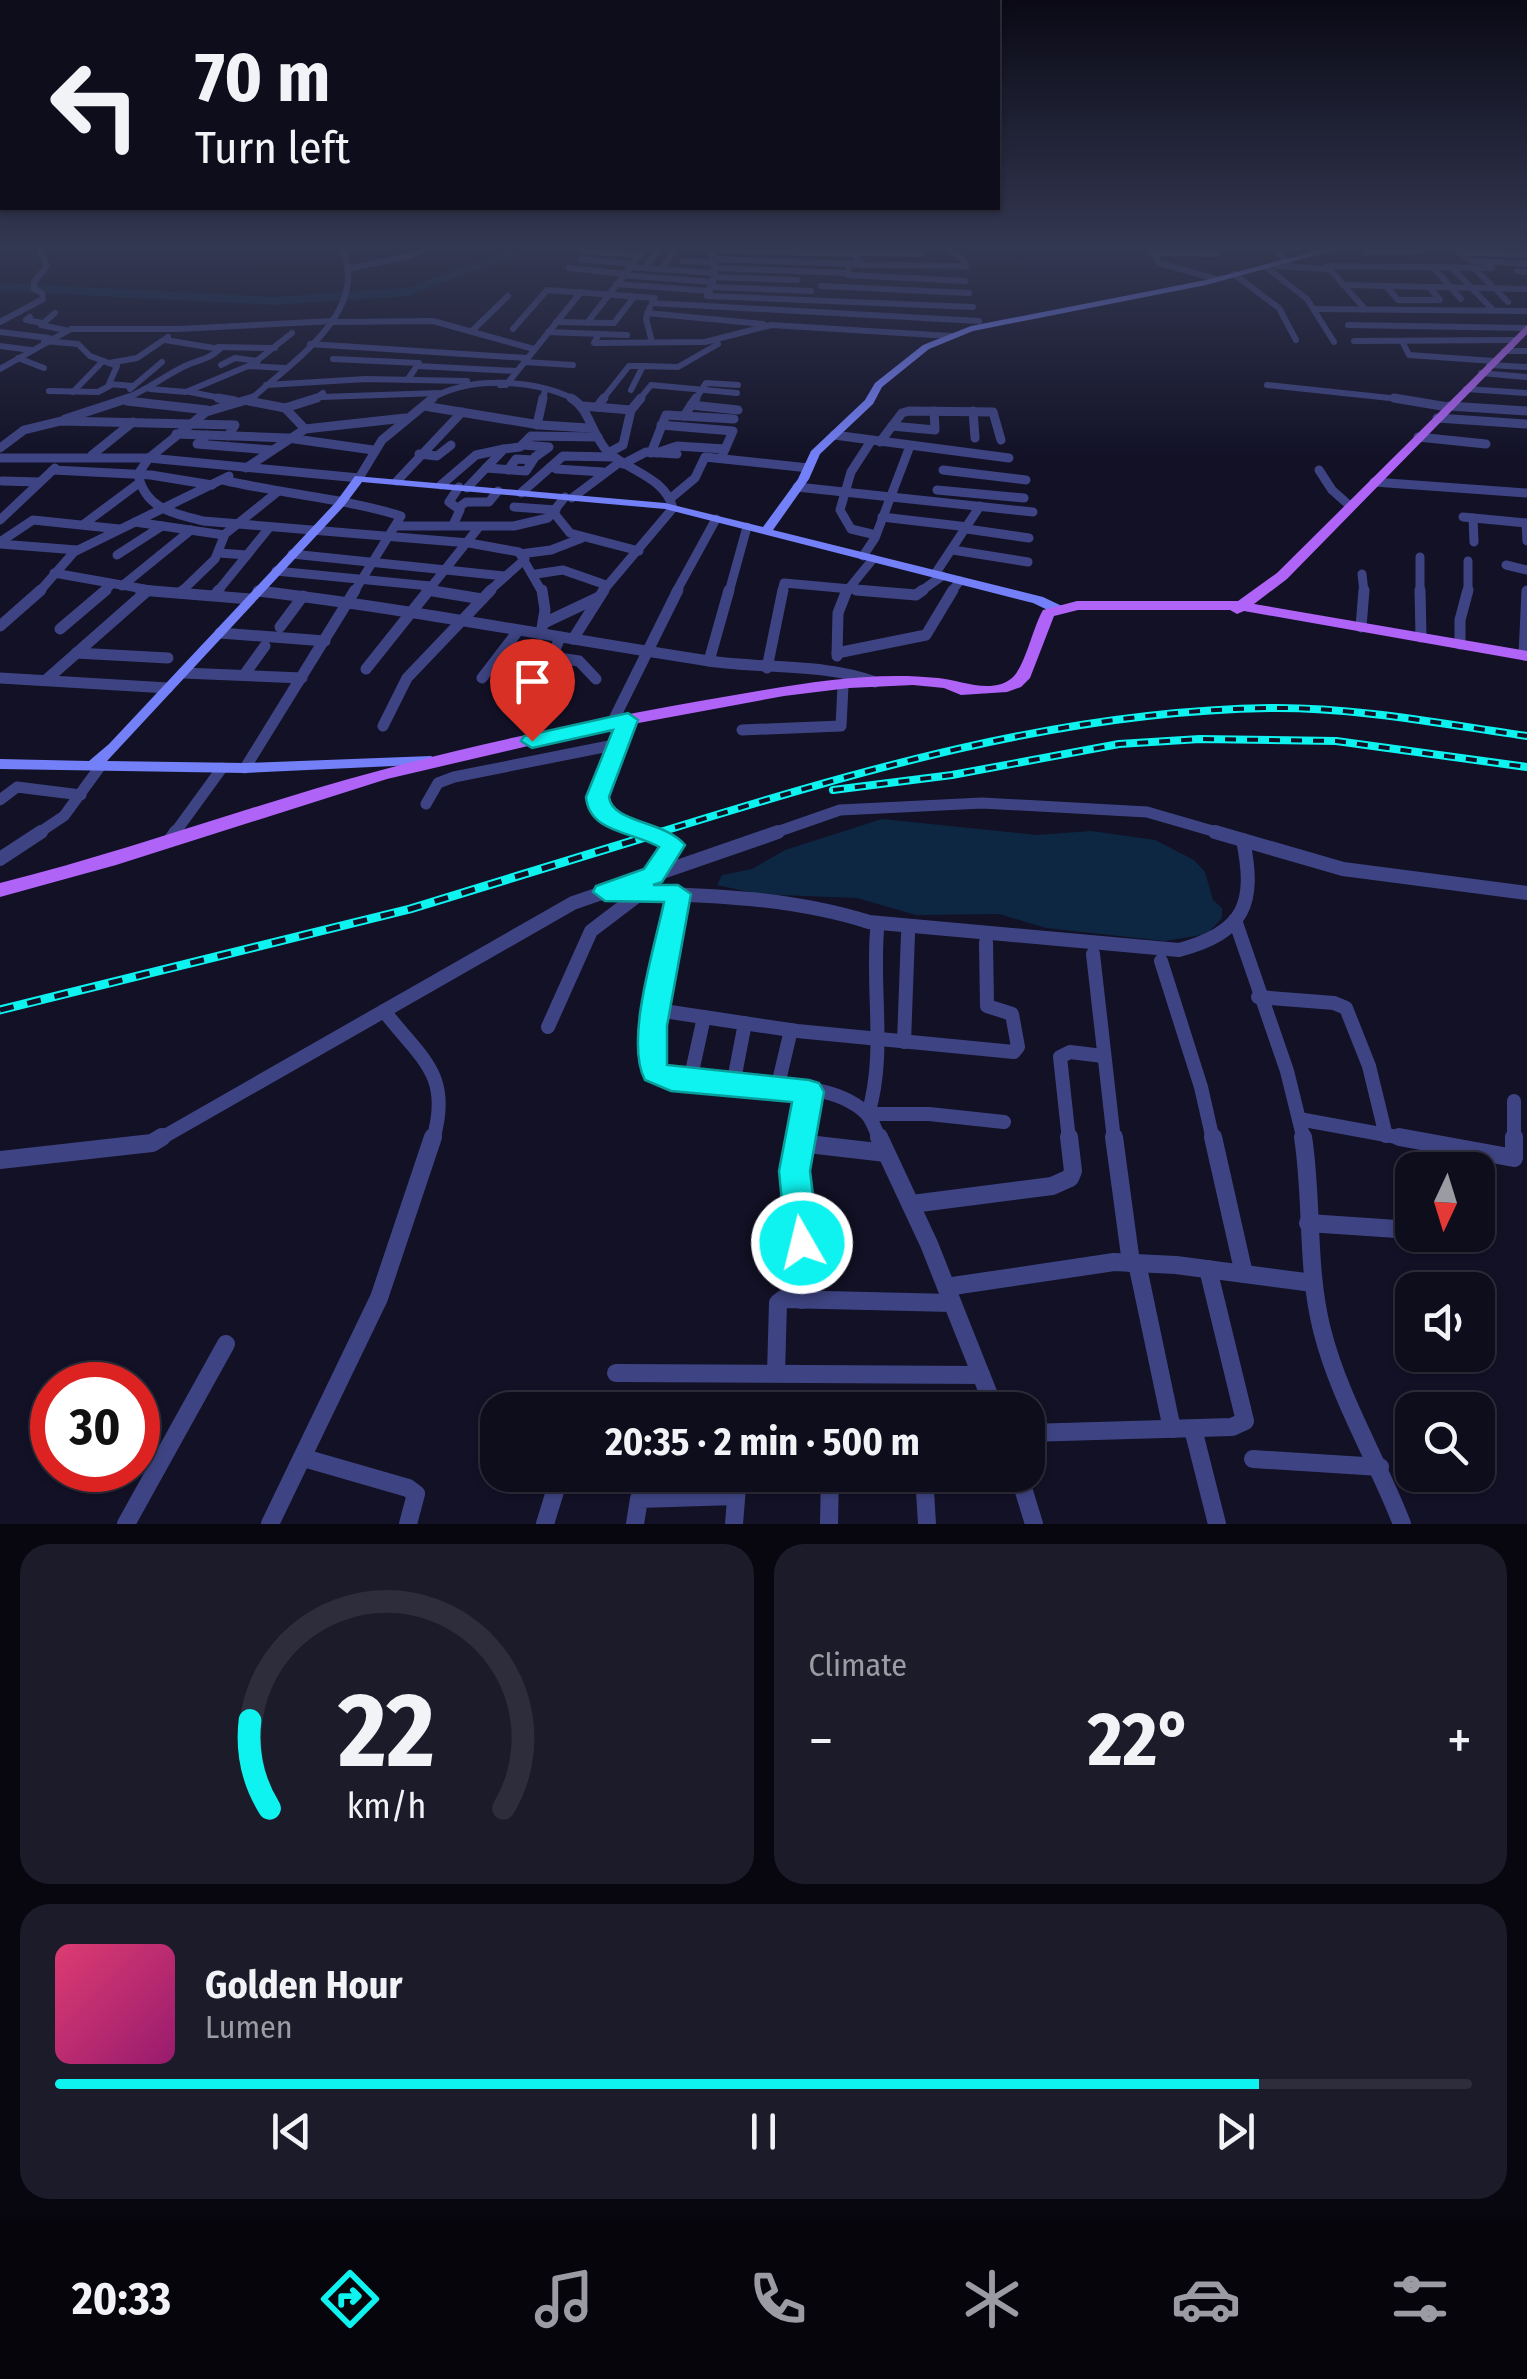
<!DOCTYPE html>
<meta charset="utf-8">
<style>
:root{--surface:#0e0d1c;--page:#1c1b29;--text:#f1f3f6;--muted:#9b9ca3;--line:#2e2d3b;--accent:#0ef3ef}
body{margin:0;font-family:"Fira Sans Condensed",sans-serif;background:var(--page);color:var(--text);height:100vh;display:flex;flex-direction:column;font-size:38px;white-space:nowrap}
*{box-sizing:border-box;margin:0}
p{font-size:32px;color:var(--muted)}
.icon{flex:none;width:55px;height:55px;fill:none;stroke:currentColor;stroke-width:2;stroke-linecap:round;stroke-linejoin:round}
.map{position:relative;height:1524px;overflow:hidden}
.sheet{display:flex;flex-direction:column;gap:20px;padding:20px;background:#08070f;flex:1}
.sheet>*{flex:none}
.top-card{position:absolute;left:0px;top:0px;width:1000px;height:210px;box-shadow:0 2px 8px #0004,0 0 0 2px var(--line);background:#0e0d1c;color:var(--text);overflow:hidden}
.needle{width:65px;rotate:184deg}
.buttons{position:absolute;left:1395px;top:1152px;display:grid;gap:20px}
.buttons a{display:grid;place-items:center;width:100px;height:100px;border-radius:20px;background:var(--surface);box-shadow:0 2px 8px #0004,0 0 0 2px var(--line);font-size:50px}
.speed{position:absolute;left:30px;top:1362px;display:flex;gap:20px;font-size:50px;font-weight:700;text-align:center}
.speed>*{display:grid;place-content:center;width:130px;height:130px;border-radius:50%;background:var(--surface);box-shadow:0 2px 8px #0004,0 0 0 2px var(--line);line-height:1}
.speed .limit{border:15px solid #d22;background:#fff;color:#111}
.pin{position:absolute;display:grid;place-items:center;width:85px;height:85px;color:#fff;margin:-102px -42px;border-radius:50% 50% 50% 0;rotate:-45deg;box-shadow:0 0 10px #0007}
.pin .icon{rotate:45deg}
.me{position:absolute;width:110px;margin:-55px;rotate:352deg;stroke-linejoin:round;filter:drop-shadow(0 0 8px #0008)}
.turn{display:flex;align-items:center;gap:35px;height:210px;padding:0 30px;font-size:45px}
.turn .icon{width:130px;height:130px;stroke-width:2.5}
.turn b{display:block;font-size:70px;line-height:85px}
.big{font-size:75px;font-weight:700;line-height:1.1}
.sheet .card{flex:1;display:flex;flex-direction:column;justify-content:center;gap:15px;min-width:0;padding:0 35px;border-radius:30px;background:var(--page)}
.sheet .dial{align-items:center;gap:0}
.dial svg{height:260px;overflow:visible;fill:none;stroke:var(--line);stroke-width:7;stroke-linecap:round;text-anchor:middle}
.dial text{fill:var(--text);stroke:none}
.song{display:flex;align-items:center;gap:30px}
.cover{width:120px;height:120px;border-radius:15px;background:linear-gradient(135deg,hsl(340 70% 55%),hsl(320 70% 35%))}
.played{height:10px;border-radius:5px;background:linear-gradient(90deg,var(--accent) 85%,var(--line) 85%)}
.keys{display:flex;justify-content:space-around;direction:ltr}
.heat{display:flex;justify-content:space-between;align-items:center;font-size:55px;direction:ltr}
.sheet .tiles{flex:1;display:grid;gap:20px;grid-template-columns:1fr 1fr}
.card:last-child{grid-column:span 2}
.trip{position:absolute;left:480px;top:1392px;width:565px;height:100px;border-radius:30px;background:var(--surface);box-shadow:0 2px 8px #0004,0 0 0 2px var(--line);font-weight:700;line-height:100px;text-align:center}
.menu{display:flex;height:160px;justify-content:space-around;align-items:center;background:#06050b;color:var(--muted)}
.menu .icon{width:70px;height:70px}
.menu .selected{color:var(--accent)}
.menu b{font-size:45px;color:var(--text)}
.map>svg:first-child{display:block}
</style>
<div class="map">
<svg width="1527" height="1524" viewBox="0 0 1527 1524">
<rect width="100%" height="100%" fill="#121126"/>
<polygon fill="#0d2743" points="882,819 1037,835 1091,831 1155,840 1194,860 1205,872 1213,900 1222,908 1222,918 1207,934 1165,941 1046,928 999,914 916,915 857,898 758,894 717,885 722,875 752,869 785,850"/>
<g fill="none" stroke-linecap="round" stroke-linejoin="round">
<polygon fill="#0d2743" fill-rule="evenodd" points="521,247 538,247 408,296 274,305 0,291 0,283 274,297 406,288"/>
<g stroke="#3e4483" stroke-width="6">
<polyline points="711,247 715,273 707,296 973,307"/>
<polyline points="945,247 964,260 966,267"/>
<polyline points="1150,247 1159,263 1216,279"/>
<polyline points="1271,247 1289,263"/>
<polyline points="1306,247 1318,254"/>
<polyline points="1452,247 1472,261 1527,264"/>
<polyline points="712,250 854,254"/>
<polyline points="582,251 639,255"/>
<polyline points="1366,252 1421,251"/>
<polyline points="1459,252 1527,255"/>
<polyline points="854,253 922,254"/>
<polyline points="1152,253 1218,254"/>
<polyline points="855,256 861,265 965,266"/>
<polyline points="581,259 632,264"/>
<polyline points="715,259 853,264"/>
<polyline points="683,261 715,263"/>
<polyline points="857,264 849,264 848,275 965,281"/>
<polyline points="1276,266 1328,269"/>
<polyline points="629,267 715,273"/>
<polyline points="1433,267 1461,299"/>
<polyline points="351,268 410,256 428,247"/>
<polyline points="569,268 624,274"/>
<polyline points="645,268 660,247"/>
<polyline points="715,268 847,273"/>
<polyline points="1267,268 1307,299 1334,342"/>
<polyline points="1452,268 1493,310"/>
<polyline points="1474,268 1508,302"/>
<polyline points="662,269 676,247"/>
<polyline points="1517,271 1527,272"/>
<polyline points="1234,274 1279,308 1296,340"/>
<polyline points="622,275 713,282"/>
<polyline points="714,277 797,280"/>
<polyline points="616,284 710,291"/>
<polyline points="1343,285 1527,289"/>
<polyline points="821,286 969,293"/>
<polyline points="1386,286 1398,300 1440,300 1429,287"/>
<polyline points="711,287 811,291"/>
<polyline points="652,303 979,321"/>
<polyline points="650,307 646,319 652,342"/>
<polyline points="1364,308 1327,266 1492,268"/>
<polyline points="1314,309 1527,311"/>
<polyline points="55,313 41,325 65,330"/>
<polyline points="647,313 763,324"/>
<polyline points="30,317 26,320 43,323"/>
<polyline points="0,322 43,299 42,293 34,289 34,282 47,266 39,247"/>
<polyline points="333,322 433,321 534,349"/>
<polyline points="556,322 614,323 634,297"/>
<polyline points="587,323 646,247"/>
<polyline points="1348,325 1527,328"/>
<polyline points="513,329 547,290 655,298"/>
<polyline points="473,330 508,296"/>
<polyline points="0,332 49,338"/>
<polyline points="548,332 627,335"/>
<polyline points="599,334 594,343 705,342 771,325 951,336"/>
<polyline points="44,341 78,344 90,356 117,366 109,384 133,386"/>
<polyline points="1354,341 1515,340"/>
<polyline points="1402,341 1409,355 1494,361"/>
<polyline points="310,344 526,358"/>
<polyline points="0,346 31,350"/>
<polyline points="218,347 275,348"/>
<polyline points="1504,351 1527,351"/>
<polyline points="18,358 44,368"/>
<polyline points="333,359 419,363 408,379"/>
<polyline points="524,362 573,365"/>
<polyline points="109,363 137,358 168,337"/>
<polyline points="221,365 235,358 258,361"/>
<polyline points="1489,365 1527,367"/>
<polyline points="250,366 292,333"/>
<polyline points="418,366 516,371"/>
<polyline points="0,369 71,329 177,329 334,321"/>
<polyline points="1481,373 1527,377"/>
<polyline points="266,385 366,379 467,381"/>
<polyline points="500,385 506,385 581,292"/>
<polyline points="1267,385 1409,400"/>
<polyline points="130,389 162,362"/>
<polyline points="150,389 186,392 248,366 284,368"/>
<polyline points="1466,389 1527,393"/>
<polyline points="631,390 643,366 678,367 718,344"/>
<polyline points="49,391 98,392 111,385"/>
<polyline points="73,392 103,361"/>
<polyline points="190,392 231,400"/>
<polyline points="321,397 439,393"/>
<path d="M121,400C145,392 162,377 185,366C198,360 208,360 220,349L165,340"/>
<path d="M250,400C292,362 371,312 342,247"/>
<polyline points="313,400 323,393"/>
<path d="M429,400C469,375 535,379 576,400"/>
<polyline points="543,400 545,390"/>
<polyline points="602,400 629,366 645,366"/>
<polyline points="639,400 651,385 737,393"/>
<polyline points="695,400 706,383 738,385"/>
</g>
<g stroke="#3e4483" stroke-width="9">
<polyline points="218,398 235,401"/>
<polyline points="253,398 206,412 149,458 359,478 382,440 433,398"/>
<path d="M571,398C589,408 592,435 607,451C629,472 664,476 673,508L602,592"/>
<polyline points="1394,398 1448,407"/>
<polyline points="127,401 207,410"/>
<polyline points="249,401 285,408 305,429"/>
<polyline points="691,405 738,410"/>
<polyline points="424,406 540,425 589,428"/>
<polyline points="583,406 631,410 623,445 610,452"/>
<polyline points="1449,406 1527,411"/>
<polyline points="597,407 604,398"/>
<polyline points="285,408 317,398"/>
<polyline points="631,410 641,398"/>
<polyline points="973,411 975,438"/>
<polyline points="684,416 696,398"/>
<polyline points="1437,418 1527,424"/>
<polyline points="65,419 129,398"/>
<polyline points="537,425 543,398"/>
<polyline points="661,425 733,431 722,456"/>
<polyline points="892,426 935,430 934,411"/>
<polyline points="176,434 288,438 373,450"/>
<polyline points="207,435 197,444 271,450"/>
<polyline points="834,435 1009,458"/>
<polyline points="1418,437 1486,444"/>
<polyline points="871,441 851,472 840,510 851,529 876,535"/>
<polyline points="880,442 902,413 909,411 993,412 1001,440"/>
<polyline points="0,448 24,430 61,421 235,425 228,436"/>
<polyline points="651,453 666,415 734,419"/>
<polyline points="656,453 677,446 725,449"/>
<polyline points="419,454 437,456 451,445"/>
<polyline points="92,455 133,422"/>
<polyline points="0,458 149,458"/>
<path d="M149,458L138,474C145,509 173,513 203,521L469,543L519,552L542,592"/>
<polyline points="623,464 646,452 677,454"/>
<polyline points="246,468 305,429 405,418"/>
<polyline points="486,468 526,471 535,457 549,447 523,445"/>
<polyline points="556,469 603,472"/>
<polyline points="53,470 151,475 212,485"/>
<polyline points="508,470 516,459 533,460"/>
<polyline points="943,470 1026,480"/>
<polyline points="1319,470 1332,490 1350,506"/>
<path d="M223,480C282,494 343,498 401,516L354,592"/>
<polyline points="2,481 39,482"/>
<polyline points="397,481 462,412"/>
<polyline points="1374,482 1527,493"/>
<polyline points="441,485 476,455 504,449"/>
<polyline points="797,487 1033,512"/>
<polyline points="467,488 504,449 520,447 531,436 598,437"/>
<polyline points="937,490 1024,498"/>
<polyline points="521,493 563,456 613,457"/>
<polyline points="572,498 620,462"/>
<polyline points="671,498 695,478 705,457 809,468"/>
<polyline points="514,507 556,510"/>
<polyline points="458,508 466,502 489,502 498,491"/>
<polyline points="554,513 570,533 639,551"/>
<polyline points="882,517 968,527"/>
<polyline points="1463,517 1527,523"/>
<polyline points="1473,518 1474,542"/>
<polyline points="0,520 55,468"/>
<polyline points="135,522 224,535"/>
<polyline points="1526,523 1527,541"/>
<polyline points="84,524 139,483"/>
<polyline points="453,525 460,510 449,502 459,487"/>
<polyline points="397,526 514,526 548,518 565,497"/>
<polyline points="967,529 1029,538"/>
<polyline points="0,542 33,520 119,529"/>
<polyline points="0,544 77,550"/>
<polyline points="953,550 1028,562"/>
<polyline points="219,553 247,555"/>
<polyline points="292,554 504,576"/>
<polyline points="520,554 551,550 582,538"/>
<polyline points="117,555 162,526"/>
<polyline points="863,556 875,538 910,446"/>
<polyline points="1420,557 1420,592"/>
<polyline points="1468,561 1468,592"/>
<polyline points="1506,565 1527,570"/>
<polyline points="276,571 430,586"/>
<polyline points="54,573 161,592"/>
<polyline points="536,574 563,570 606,585"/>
<polyline points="935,574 980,506"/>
<polyline points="1362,574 1364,592"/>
<polyline points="122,586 191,530"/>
<polyline points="427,590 440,592"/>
<polyline points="258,591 267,592"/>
<polyline points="39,592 74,552 229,476"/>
<polyline points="103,592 112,584"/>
<polyline points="181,592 215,559 225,534 276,493"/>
<polyline points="217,592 269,528"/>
<polyline points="427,592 479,527"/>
<polyline points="488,592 525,559"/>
<polyline points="676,592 716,519"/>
<polyline points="729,592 747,527"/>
<polyline points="782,592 784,583 884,592"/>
<polyline points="846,592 873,559"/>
<polyline points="920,592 942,576"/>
<polyline points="951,592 960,581"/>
</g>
<g stroke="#3e4483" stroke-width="11">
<polyline points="140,590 250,599"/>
<polyline points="427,590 482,599"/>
<polyline points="856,590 916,595 923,590"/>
<polyline points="1420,590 1421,637"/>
<path d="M258,591C409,609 559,638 709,661C763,669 824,663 875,682"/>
<polyline points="180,593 184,590"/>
<polyline points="215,595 219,590"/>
<polyline points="544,623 599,597"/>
<polyline points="0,626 41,590"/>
<polyline points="280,627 303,596"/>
<polyline points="1361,627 1364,590"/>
<polyline points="60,629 106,590"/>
<polyline points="220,633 325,641"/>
<polyline points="541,634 545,610 542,590"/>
<polyline points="573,639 604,590"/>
<polyline points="1460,644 1460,620 1468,590"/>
<polyline points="76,653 168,658"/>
<polyline points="837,653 926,635 953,590"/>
<polyline points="1524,655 1527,591"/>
<polyline points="837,656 838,613 847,590"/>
<polyline points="552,657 579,661 596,679"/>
<polyline points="709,661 729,590"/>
<polyline points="767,668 783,590"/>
<polyline points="366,669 429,590"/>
<polyline points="183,673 302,678"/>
<polyline points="244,675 265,646"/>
<polyline points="0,678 168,688"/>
<polyline points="482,678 518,631"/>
<polyline points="46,680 147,591"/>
<path d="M627,720L598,797C599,824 627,827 649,834"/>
<polyline points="612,723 678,590"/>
<polyline points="383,726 407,678 491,590"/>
<polyline points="742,730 841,726 843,686"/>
<polyline points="532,741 547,671 560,637"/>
<polyline points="245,768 355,590"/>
<polyline points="0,800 17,787 81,795"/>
<polyline points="426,804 438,783 454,777 619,744"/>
<polyline points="37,834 64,816 102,764"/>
<polyline points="174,834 222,768"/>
<polyline points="771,834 840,810 982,803 1147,812 1223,834"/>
</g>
<g stroke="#3e4483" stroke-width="14">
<polyline points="642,832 672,843 653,875"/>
<polyline points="1215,832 1343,869 1527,893"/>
<polyline points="171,839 176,832"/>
<polyline points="0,859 41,832"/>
<path d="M615,892C701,895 787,896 869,922L1179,950C1245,932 1256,904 1243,840"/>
<path d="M678,894C670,952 643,1013 655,1072C711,1096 819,1068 866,1113C872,1119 876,1131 880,1140"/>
<polyline points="1235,920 1287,1071 1304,1140"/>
<path d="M877,931C872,992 886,1056 868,1114H929L1004,1122"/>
<polyline points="1093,954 1114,1140"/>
<polyline points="1161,961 1201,1087 1213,1140"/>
<polyline points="1258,997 1334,1003 1346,1008 1369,1066 1386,1136"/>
<polyline points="657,1010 797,1031 1014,1052 1018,1047 1012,1014 987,1006 986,942"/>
<path d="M384,1011C422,1060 452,1074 433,1140"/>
<polyline points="548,1027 591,931 641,893"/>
<polyline points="904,1042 908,934"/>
<polyline points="690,1081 704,1017"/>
<polyline points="733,1085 745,1023"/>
<polyline points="777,1089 791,1030"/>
<polyline points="1514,1101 1514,1140"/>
<polyline points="1299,1119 1413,1140"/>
<polyline points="158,1140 573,903 778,832"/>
<polyline points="800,1140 809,1092"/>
<polyline points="1069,1140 1060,1057 1070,1052 1103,1056"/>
</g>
<g stroke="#3e4483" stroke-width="18">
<path d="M800,1137C790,1190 802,1246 802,1300"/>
<polyline points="879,1137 929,1244 995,1410"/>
<polyline points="1114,1137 1131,1263"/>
<polyline points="1213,1137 1244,1274"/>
<path d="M1303,1137C1313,1201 1306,1267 1322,1330C1339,1398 1377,1459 1402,1524"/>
<polyline points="1399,1137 1514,1158 1514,1137"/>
<polyline points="799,1143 886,1153"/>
<polyline points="0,1160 152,1143 162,1137"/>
<polyline points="912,1204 1052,1186 1070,1178 1073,1171 1069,1137"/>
<polyline points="1308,1223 1412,1230"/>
<polyline points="1137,1263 1172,1429"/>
<polyline points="946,1287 1114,1262 1176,1265 1313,1283"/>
<polyline points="616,1373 981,1375"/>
<polyline points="776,1373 778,1303 783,1299 952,1303"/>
<polyline points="1193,1429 1217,1524"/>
<polyline points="1028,1433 1232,1427 1245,1421 1208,1269"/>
<polyline points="304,1458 408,1488 416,1494 408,1524"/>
<polyline points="1253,1459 1380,1467"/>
<polyline points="924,1475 927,1524"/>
<polyline points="1019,1475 1034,1524"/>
<polyline points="126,1524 226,1344"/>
<polyline points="270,1524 379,1298 433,1137"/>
<polyline points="545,1524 560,1475"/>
<polyline points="635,1524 639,1499 736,1496"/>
<polyline points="734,1524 738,1475"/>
<polyline points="829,1524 830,1475"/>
</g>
<polygon fill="#7480f8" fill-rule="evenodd" points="1332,247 1345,247 1206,285 973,331 929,349 882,387 873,404 820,454 809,479 773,530 1043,597 1062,606 1063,609 1062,612 1052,612 1033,603 665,509 362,482 344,506 107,761 245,763 431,756 438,761 436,764 245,773 0,769 0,759 89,761 109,744 336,502 355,476 665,503 763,527 798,479 811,451 865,400 875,383 923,345 971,326 1206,280"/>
<path fill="#af64f7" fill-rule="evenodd" d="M1527,325V334L1287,579L1254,604L1527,651V661L1244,611L1237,614L1230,610H1078L1054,616L1030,678L1021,687L1007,692L961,695L944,688L913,685L849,688L784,696L579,734L387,779L116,865L0,897V883C128,851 251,805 378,771C505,736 635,712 764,690C822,680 880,672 938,678C960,680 992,695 1012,678C1025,667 1033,627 1043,610L1077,601H1238L1277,573Z"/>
<g stroke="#0ef3ef" stroke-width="8">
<g id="rail-far1">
<polyline points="833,790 952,775 1119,744 1200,739 1336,741 1527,767"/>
<path d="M654,834C855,772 1058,711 1270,708C1355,707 1443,724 1527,736"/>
</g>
</g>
<g stroke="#0ef3ef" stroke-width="9">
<polyline id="rail" points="0,1010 410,909 662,832"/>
</g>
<use href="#rail-far1" stroke="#121126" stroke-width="4" stroke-dasharray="11" stroke-linecap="butt"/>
<use href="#rail" stroke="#121126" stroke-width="5" stroke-dasharray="14" stroke-linecap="butt"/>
</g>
<linearGradient id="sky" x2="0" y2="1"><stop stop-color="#0a0915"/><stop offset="0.54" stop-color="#333852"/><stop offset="1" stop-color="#333852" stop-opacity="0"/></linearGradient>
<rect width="1527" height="460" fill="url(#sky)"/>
<path fill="#0ef3ef" stroke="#099e9b" stroke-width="2.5" d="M628,713L638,720L609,797C612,823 666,821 685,845L662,882L653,885H678L691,894L667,1026V1065L809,1080L819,1083L824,1092L810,1171L819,1243L814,1253L802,1257L791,1253L786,1243L779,1171L792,1102L671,1091L645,1080C624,1041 655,947 664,902L605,901L593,892L596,886L644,869L659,847C634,832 589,833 586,797L613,730L532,748L521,741L524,736Z"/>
</svg>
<div class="buttons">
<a><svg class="needle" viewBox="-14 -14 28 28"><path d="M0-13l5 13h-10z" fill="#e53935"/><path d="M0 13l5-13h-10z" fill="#9b9ca3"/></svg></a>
<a><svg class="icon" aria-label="sound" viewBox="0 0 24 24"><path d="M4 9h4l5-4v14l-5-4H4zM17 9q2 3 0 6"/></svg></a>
<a><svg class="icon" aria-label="search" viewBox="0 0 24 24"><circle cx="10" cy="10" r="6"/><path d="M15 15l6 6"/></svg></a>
</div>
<div class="speed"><div class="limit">30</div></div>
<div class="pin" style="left:532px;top:741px;background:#d93025"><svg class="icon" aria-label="arrive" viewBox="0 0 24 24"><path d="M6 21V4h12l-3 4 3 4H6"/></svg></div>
<svg class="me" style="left:802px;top:1243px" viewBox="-20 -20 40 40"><circle r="17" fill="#0ef3ef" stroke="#fff" stroke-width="3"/><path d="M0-11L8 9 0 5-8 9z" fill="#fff"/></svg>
<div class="trip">20:35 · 2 min · 500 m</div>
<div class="top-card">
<div class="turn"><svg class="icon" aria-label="left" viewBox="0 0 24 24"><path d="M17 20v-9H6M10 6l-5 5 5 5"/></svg><div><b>70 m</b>Turn left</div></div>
</div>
</div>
<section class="sheet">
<div class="tiles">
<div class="card dial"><svg viewBox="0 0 100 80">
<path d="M14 69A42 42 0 1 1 86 69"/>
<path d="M14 69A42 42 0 0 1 8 42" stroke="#0ef3ef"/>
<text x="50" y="56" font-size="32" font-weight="700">22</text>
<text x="50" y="72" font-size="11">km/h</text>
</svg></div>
<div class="card"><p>Climate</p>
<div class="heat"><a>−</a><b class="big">22°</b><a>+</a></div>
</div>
<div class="card">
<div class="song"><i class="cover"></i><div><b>Golden Hour</b><p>Lumen</p></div></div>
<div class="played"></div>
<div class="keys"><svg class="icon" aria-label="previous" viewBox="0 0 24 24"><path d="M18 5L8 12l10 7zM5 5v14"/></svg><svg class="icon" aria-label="pause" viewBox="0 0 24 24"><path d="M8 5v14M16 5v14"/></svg><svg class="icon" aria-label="next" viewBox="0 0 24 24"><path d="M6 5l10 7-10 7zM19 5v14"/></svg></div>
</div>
</div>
</section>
<nav class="menu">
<b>20:33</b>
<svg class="icon selected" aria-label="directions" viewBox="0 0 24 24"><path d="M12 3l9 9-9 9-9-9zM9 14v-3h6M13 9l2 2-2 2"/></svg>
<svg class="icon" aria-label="music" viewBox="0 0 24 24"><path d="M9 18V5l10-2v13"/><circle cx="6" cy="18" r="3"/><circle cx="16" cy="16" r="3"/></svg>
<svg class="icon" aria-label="phone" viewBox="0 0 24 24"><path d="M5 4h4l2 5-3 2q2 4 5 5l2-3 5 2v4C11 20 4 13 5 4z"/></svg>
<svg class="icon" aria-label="climate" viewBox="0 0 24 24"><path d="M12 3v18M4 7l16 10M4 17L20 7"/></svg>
<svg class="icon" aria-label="car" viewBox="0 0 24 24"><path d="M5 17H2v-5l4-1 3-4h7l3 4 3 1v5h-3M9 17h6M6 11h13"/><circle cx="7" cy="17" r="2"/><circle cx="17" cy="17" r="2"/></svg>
<svg class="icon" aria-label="filters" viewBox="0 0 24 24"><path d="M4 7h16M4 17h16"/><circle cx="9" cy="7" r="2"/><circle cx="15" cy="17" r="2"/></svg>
</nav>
